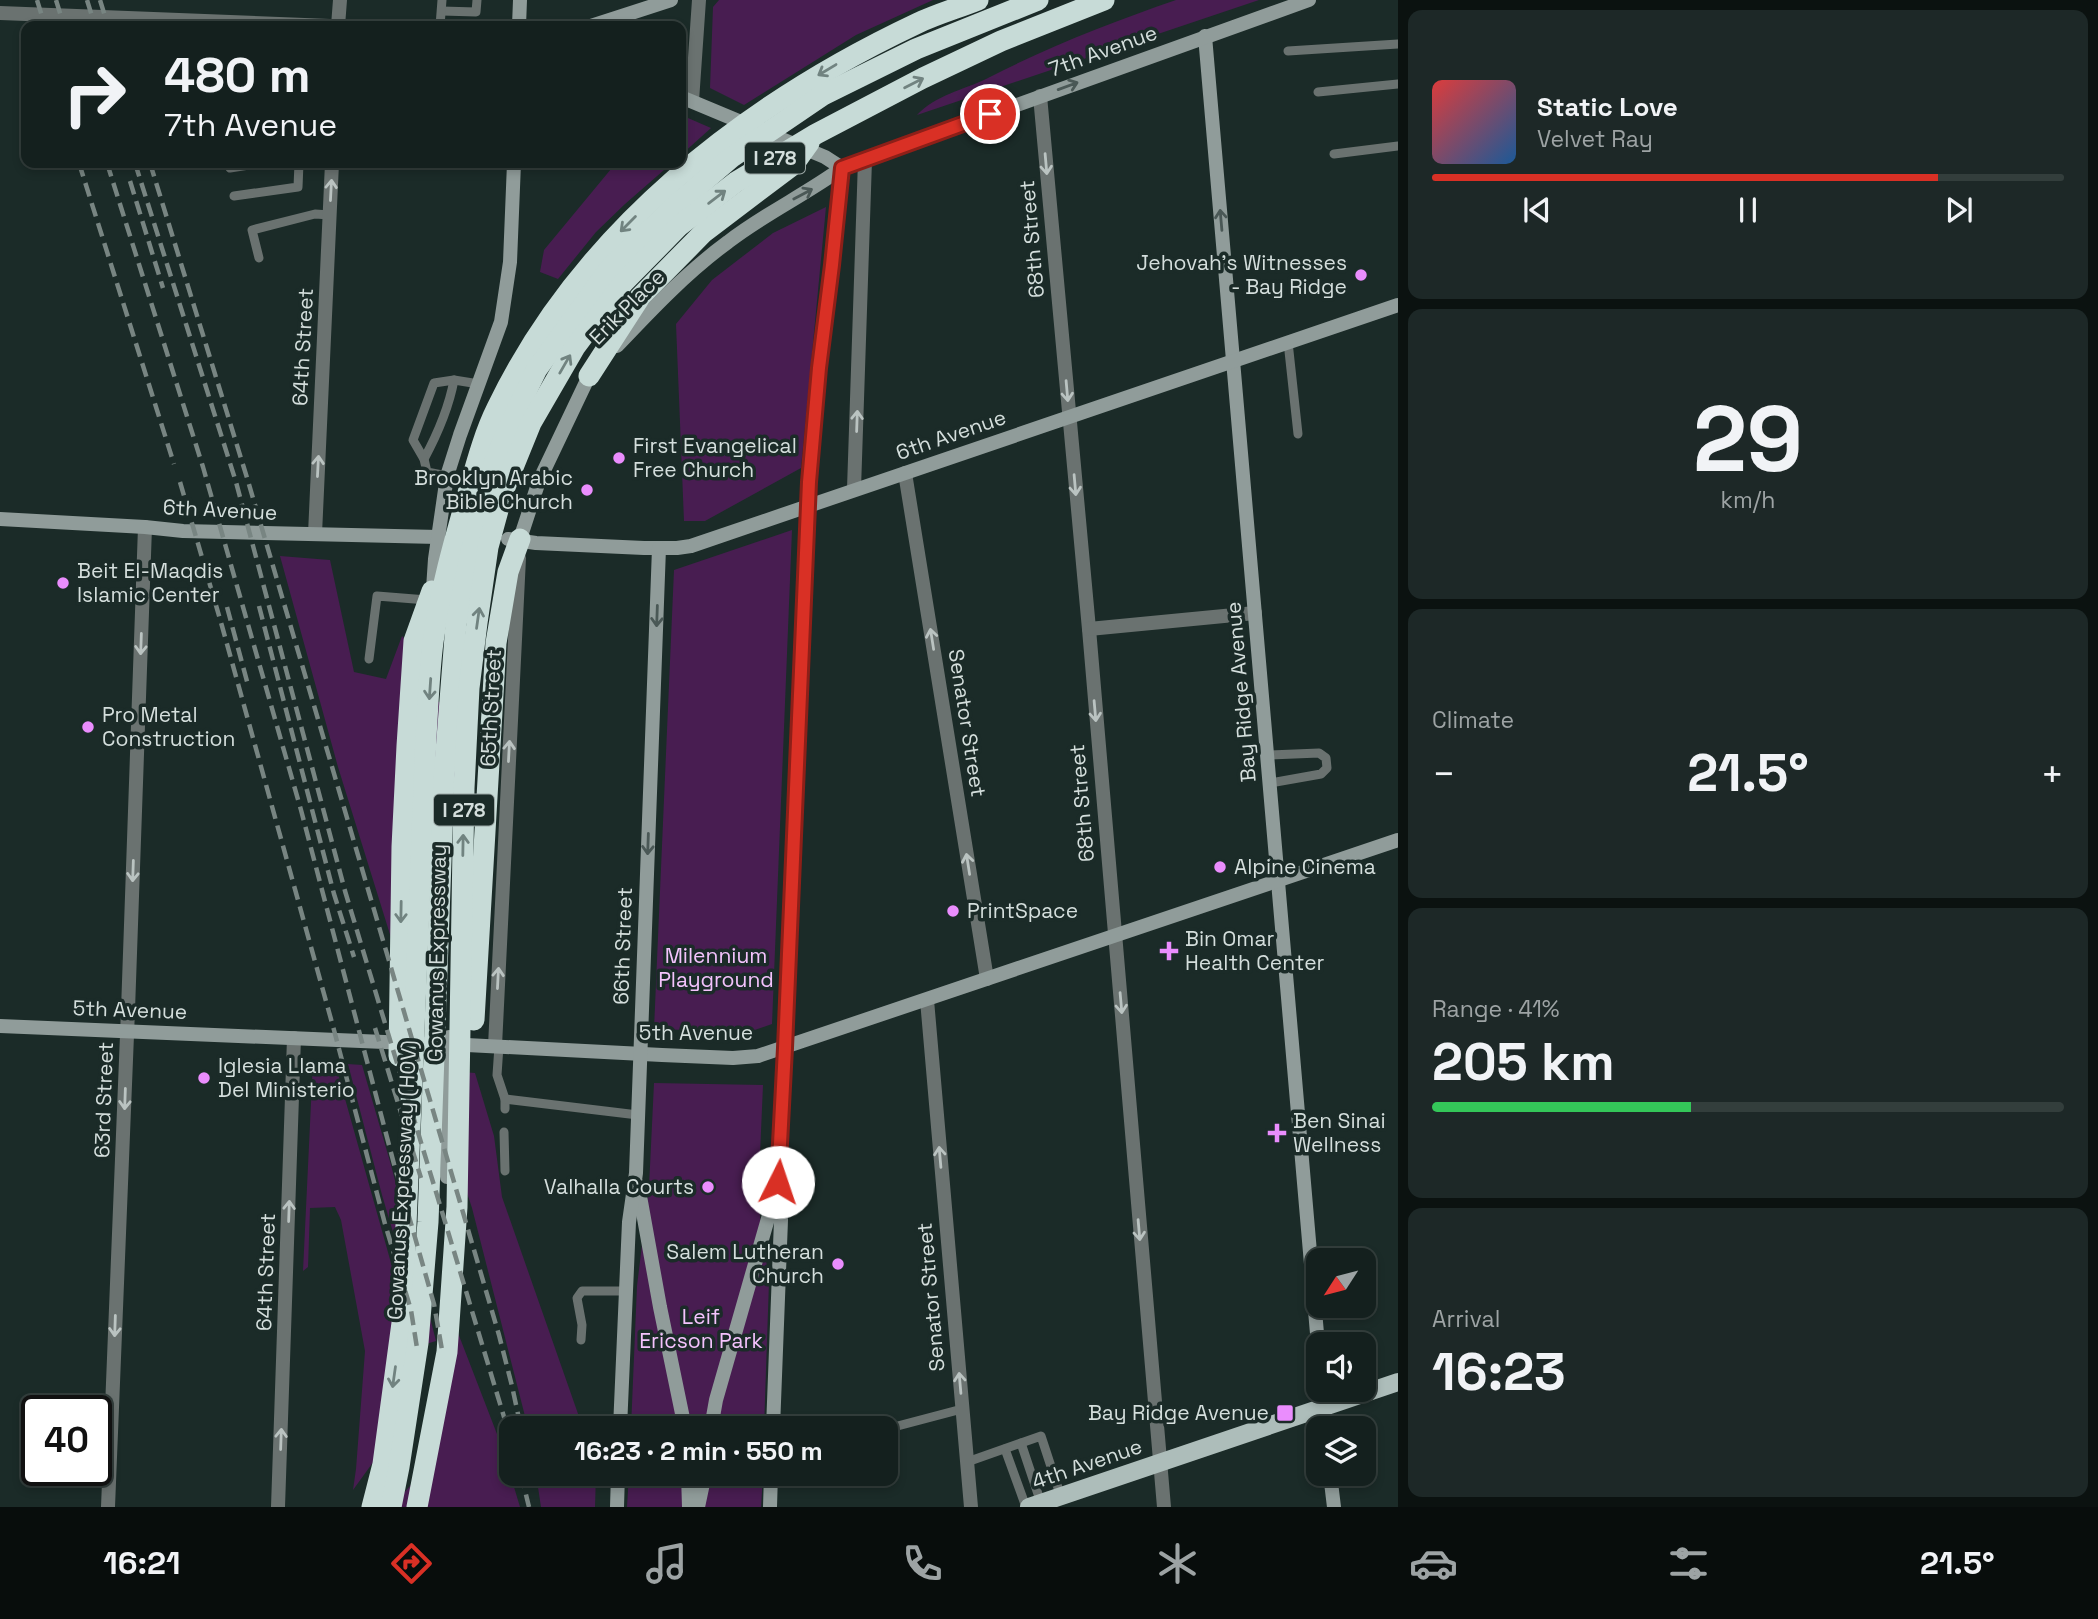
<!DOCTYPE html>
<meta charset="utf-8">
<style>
:root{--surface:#14201e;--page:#1d2827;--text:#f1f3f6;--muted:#9da3a4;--line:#333e3c;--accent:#d93025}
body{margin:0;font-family:"Space Grotesk",sans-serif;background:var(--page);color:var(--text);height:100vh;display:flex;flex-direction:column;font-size:26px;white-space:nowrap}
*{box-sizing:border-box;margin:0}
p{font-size:23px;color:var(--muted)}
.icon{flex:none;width:38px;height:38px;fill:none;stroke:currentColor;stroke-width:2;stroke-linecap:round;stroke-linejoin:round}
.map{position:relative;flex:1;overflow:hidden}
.sheet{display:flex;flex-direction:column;gap:10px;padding:10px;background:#0b1210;width:700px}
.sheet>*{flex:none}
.banner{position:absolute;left:21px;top:21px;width:665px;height:147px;border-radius:14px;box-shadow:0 4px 10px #0003,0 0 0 2px var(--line);background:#14201e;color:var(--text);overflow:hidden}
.needle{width:46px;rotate:234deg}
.controls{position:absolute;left:1306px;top:1248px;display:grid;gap:14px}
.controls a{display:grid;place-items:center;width:70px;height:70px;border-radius:14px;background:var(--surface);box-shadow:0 4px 10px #0003,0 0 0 2px var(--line);font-size:35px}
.speed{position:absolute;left:21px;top:1395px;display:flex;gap:14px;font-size:35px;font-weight:700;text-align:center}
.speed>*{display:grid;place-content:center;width:91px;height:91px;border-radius:50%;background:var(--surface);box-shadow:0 4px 10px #0003,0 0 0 2px var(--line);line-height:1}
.speed .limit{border:4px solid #111;border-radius:10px;background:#fff;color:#111}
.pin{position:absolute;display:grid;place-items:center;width:60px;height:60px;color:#fff;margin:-30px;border:4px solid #fff;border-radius:50%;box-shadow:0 2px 7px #0007}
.me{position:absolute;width:77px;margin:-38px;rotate:4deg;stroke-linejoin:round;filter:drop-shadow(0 0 5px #0008)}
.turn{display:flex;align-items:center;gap:24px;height:147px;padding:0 28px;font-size:32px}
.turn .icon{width:91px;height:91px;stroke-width:2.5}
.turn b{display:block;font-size:49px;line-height:60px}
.big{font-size:52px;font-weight:700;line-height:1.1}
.sheet .card{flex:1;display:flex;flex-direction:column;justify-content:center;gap:10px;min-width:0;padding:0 24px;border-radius:14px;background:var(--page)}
.sheet .dial{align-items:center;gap:0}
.dial b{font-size:91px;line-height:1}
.song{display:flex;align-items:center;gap:21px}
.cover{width:84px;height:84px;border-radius:10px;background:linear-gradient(135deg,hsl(0 70% 55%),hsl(210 70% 35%))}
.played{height:7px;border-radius:4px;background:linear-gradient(90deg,var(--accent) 80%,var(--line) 80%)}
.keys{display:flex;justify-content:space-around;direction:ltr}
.heat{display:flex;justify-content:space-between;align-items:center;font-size:38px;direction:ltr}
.charge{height:10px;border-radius:5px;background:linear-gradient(90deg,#34c759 41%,var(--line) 0)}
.trip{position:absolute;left:499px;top:1416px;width:399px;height:70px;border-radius:14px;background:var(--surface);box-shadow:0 4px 10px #0003,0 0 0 2px var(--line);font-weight:700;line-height:70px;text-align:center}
.tab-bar{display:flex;height:112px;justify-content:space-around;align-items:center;background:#080d0c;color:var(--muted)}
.tab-bar .icon{width:49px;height:49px}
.tab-bar .selected{color:var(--accent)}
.tab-bar b{font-size:32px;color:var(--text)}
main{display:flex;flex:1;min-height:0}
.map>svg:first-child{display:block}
</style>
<main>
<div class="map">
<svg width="1398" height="1507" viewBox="0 0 1398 1507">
<rect width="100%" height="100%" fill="#1b2b28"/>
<g fill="#481d51">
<polygon points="719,0 933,0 856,35 744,105 710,88 713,7"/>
<path d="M1176,0H1259L917,115C935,95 964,90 988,78C1048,47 1112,22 1176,0Z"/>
<polygon points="681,115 711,128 681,155"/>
<polygon points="616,163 672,163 625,204 596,232 558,279 540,272 544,250"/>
<polygon points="826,207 801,468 705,521 684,521 676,324 712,280 773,233"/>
<polygon points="792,530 772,1024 749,1032 654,1029 674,570"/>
<polygon points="280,556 330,560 354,672 386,679 402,636 405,639 414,690 472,718 406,986 338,767"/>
<polygon points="313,1061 335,1063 412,1338 392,1436 353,1490 356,1469 365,1351 341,1220 335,1207 310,1208 308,1267 303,1271"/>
<polygon points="348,1064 362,1065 391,1165 436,1341 426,1344 382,1195"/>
<polygon points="426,1069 475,1073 494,1136 502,1197 583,1428 528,1428 472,1208"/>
<polygon points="654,1083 763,1085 758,1201 769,1282 764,1428 631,1428 637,1286 649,1187"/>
<polygon points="453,1320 502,1447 520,1507 386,1507 401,1496 430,1464"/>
<polygon points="536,1474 596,1474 595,1507 541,1507"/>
<polygon points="629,1474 763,1474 761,1507 627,1507"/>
</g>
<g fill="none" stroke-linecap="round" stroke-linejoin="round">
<g stroke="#6a7270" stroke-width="9">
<polyline points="442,11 476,12 477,0"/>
<polyline points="440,26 442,0"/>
<polyline points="1288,51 1398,44"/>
<polyline points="1318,92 1398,84"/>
<polyline points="1334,154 1398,146"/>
<polyline points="230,168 262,163"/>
<polyline points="234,196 298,187 299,163"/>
<polyline points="259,258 252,230 315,214 330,215"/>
<polyline points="1288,342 1298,434"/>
<path d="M424,459C437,435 449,407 454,380"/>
<polyline points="447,476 427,472 424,459 413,440 434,383 454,380 479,384"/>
<polyline points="369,659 377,596 427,600"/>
<polyline points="1268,755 1319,753 1326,758 1327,768 1321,774 1270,783"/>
<polyline points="499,1046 497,1075 505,1099 505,1109"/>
<polyline points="505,1099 638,1115"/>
<polyline points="504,1132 505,1171"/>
<polyline points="581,1340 582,1325 577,1298 582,1291 626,1291"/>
<polyline points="890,1428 962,1409"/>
<polyline points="1021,1443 1041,1503"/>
<polyline points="1005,1449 1026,1507"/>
<polyline points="967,1462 1041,1436 1061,1497"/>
</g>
<g stroke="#6a7270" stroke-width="14">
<polyline points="0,13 330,26"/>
<polyline points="338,26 340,0"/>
<polyline points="1040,96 1089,629 1164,1507"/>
<polyline points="692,101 699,0"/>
<polyline points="905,473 987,979"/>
<polyline points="854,489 865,160"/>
<polyline points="315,534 332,163"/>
<polyline points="1089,629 1255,613"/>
<polyline points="927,1000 971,1507"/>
<polyline points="495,1046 519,558"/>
<polyline points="108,1507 128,1010 145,527"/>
<polyline points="278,1507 294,1038"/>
</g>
<g stroke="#909c9a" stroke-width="14">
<polyline points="519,26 520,0"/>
<polyline points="591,26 671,0"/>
<polyline points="1205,36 1318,1345"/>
<polyline points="681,97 825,157 842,168"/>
<path d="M617,346C652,309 687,272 728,242C764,214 805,195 842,168L1309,0"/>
<polyline points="0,519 145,527 183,531 438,537"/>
<polyline points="508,539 536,543 644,548 677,548 691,546 1398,305"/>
<polyline points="520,539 539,481 589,376 593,371"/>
<polyline points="433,589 435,559 447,476 460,435 501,322 510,262 514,163"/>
<polyline points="0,1026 408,1043"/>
<polyline points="428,1043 662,1055 733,1058 758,1056 1398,840"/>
<polyline points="447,1177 449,1037"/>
<polyline points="638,1185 660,1307 685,1428"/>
<polyline points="1322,1390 1326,1428"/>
<polyline points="620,1428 629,1222 636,1173 659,548"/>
<polyline points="711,1428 716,1400 775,1194"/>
<path d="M773,1428L781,1220L778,1182L809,482C818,377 831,273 842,168"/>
<polyline points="688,1474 689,1507"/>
<polyline points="1330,1474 1334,1507"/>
<polyline points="617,1507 618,1474"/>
<polyline points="698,1507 705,1474"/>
<polyline points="770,1507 771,1474"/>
</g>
<polyline stroke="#adbdba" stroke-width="18" points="1029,1507 1398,1382"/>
<g stroke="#c7dbd7" stroke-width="21">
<polyline points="589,376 640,297 704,232 794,164 809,143"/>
<polyline points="474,1020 496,643 508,572 520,539"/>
<polyline points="399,1056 402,847 407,746 414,641 432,591"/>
<path d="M372,1507L383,1464L402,1323L426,737C428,706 429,673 433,642C440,592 454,542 468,493C476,465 484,434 497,408C582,231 744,105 918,23C937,14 958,8 978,0"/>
<polyline points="391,1507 399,1467 418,1343 428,1222 444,777 456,624 471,552 495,460 514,416 537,369 611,267 676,205 732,157 823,95 916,49 1038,0"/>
<polyline points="417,1507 447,1352 457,1207 464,788 469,688 477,623 488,547 503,492 531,423 575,347 623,283 679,226 736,182 816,134 923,78 1001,41 1104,0"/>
</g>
<g stroke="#788582" stroke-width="4.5" stroke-dasharray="14 7" stroke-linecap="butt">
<polyline points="37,0 45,26"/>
<polyline points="56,0 64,26"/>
<polyline points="87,0 95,26"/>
<polyline points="100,0 108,26"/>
<polyline points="79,163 174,464"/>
<polyline points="107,163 203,467 301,810 394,1164 434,1304 442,1350"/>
<polyline points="135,163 236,482 345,891 511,1440"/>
<polyline points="150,163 248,481 499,1335 512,1386 521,1428"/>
<polyline points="130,181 163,288"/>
<polyline points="180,482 222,626 334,1030 385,1224 411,1310 417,1348"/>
<polyline points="259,606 334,894 354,957"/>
<polyline points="227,607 248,685"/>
<polyline points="375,1028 421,1178"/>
<polyline points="521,1474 529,1507"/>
</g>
</g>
<defs><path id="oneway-shaft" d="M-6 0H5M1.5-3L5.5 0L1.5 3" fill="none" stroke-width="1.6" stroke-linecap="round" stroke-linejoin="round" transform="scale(1.75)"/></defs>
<g stroke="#718380">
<use href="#oneway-shaft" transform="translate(827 70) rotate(149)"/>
<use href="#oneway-shaft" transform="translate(914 83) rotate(-27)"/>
<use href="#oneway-shaft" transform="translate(717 197) rotate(-37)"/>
<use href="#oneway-shaft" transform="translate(628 224) rotate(135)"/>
<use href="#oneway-shaft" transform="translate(565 364) rotate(-60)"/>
<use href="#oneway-shaft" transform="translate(478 618) rotate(-82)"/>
<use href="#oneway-shaft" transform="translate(430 689) rotate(94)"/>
<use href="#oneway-shaft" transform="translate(463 845) rotate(-89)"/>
<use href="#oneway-shaft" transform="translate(401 912) rotate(91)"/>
<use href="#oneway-shaft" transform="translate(394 1377) rotate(98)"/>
</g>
<g stroke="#4a5856">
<use href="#oneway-shaft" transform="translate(1068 86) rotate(-20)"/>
<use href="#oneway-shaft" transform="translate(803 194) rotate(-28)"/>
<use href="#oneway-shaft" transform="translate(1221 220) rotate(-95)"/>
<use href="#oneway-shaft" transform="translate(657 616) rotate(92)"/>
<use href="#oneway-shaft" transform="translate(648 844) rotate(92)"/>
</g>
<g stroke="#bac3c1">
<use href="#oneway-shaft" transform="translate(1046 164) rotate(85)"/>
<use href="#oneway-shaft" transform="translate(331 190) rotate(-87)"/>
<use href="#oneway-shaft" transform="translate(1067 391) rotate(85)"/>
<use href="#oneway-shaft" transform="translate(857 421) rotate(-88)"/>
<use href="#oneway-shaft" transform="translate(318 466) rotate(-87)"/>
<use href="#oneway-shaft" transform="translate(1075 485) rotate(85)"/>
<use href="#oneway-shaft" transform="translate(932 639) rotate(-99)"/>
<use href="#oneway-shaft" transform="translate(141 644) rotate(92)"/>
<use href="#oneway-shaft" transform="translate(1095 711) rotate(85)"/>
<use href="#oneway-shaft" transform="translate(509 751) rotate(-87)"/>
<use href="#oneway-shaft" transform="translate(968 864) rotate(-99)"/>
<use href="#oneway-shaft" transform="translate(133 871) rotate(92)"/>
<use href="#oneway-shaft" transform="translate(498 978) rotate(-87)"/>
<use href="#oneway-shaft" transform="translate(1121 1003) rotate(85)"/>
<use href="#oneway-shaft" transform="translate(125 1099) rotate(92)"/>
<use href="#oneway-shaft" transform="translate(940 1157) rotate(-95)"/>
<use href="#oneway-shaft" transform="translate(289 1211) rotate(-88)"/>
<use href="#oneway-shaft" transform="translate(1139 1230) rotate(85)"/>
<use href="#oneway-shaft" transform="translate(115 1326) rotate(92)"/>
<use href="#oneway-shaft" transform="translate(960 1383) rotate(-95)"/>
<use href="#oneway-shaft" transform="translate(281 1439) rotate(-88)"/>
</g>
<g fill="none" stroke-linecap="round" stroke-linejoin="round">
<g stroke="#8d1f18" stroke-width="18">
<polyline id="route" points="778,1182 785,1048 809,482 819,368 832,265 842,168 990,114"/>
</g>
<use href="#route" stroke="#d93025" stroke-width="12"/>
</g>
<g fill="#ea8dfd" stroke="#1b2b28" stroke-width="2.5">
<circle cx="1361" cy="275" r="7"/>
<circle cx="619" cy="458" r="7"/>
<circle cx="587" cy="490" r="7"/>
<circle cx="63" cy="583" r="7"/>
<circle cx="88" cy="727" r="7"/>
<circle cx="1220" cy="867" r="7"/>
<circle cx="953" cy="911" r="7"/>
<path d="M1165.5 940.5h7v7h7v7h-7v7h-7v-7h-7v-7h7z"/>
<circle cx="204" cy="1078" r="7"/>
<path d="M1273.5 1122.5h7v7h7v7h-7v7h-7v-7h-7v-7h7z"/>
<circle cx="708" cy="1187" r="7"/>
<circle cx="838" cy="1264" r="7"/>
<rect x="1276" y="1404" width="18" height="18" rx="3.5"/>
</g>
<g text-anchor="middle" stroke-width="7" stroke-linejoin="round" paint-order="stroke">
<g fill="#1b2b28" stroke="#9ca8a6" stroke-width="2">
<rect x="745" y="142.5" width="60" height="31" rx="5"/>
<rect x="434" y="794.5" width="60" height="31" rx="5"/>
</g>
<g font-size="19" font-weight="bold" fill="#d4dedc">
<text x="775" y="165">I 278</text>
<text x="464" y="817">I 278</text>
</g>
<g font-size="21" fill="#d4dedc" stroke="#1b2b28">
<text transform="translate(1103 51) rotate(-20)" y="7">7th Avenue</text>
<text transform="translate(1032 239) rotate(-95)" y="7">68th Street</text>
<text transform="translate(627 307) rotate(-45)" y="7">Erik Place</text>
<text transform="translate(303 347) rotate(-87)" y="7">64th Street</text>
<text transform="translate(951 435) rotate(-19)" y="7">6th Avenue</text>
<text transform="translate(220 510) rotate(3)" y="7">6th Avenue</text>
<text transform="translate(1241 692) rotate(-95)" y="7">Bay Ridge Avenue</text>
<text transform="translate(491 708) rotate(-87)" y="7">65th Street</text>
<text transform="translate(967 723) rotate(81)" y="7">Senator Street</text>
<text transform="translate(1082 803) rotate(-95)" y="7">68th Street</text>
<text transform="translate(623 946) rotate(-88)" y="7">66th Street</text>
<text transform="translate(437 953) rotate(-89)" y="7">Gowanus Expressway</text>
<text transform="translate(130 1010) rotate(2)" y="7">5th Avenue</text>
<text x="696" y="1040">5th Avenue</text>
<text transform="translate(104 1100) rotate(-88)" y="7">63rd Street</text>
<text transform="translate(402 1180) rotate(-87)" y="7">Gowanus Expressway (HOV)</text>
<text transform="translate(266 1272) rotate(-88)" y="7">64th Street</text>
<text transform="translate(931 1297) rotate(-95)" y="7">Senator Street</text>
<text transform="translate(1087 1464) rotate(-19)" y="7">4th Avenue</text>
</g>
<g font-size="21" fill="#d4dedc" stroke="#1b2b28" text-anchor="start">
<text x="1347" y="270" text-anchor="end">Jehovah's Witnesses<tspan x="1347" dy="24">- Bay Ridge</tspan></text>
<text x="633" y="453">First Evangelical<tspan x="633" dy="24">Free Church</tspan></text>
<text x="573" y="485" text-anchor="end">Brooklyn Arabic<tspan x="573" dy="24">Bible Church</tspan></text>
<text x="77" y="578">Beit El-Maqdis<tspan x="77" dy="24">Islamic Center</tspan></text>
<text x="102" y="722">Pro Metal<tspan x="102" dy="24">Construction</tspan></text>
<text x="1234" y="874">Alpine Cinema</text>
<text x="967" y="918">PrintSpace</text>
<text x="1185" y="946">Bin Omar<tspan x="1185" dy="24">Health Center</tspan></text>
<text x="218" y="1073">Iglesia Llama<tspan x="218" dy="24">Del Ministerio</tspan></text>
<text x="1293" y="1128">Ben Sinai<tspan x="1293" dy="24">Wellness</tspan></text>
<text x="694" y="1194" text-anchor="end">Valhalla Courts</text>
<text x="824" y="1259" text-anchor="end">Salem Lutheran<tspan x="824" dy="24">Church</tspan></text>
<text x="1269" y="1420" text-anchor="end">Bay Ridge Avenue</text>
</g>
<g font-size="21" fill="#f4c3fd" stroke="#1b2b28">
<text x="716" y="963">Milennium<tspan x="716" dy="24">Playground</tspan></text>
<text x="701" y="1324">Leif<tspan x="701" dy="24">Ericson Park</tspan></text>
</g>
</g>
</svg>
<div class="controls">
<a><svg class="needle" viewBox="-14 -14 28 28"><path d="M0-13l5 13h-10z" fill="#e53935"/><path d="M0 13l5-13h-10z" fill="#9da3a4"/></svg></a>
<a><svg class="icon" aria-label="sound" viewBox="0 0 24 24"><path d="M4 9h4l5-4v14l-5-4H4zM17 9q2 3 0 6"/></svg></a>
<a><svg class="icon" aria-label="layers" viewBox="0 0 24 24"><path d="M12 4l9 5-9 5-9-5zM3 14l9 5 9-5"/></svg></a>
</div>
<div class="speed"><div class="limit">40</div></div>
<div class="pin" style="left:990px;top:114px;background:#d93025"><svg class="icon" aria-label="arrive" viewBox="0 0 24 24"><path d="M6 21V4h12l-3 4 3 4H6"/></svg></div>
<svg class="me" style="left:778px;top:1182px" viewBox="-20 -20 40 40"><circle r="19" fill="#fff"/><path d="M0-13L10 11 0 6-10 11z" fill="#d93025"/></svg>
<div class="trip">16:23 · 2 min · 550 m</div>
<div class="banner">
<div class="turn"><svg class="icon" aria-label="right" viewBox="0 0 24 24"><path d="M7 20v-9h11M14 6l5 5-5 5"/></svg><div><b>480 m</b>7th Avenue</div></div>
</div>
</div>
<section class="sheet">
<div class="card">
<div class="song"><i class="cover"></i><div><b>Static Love</b><p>Velvet Ray</p></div></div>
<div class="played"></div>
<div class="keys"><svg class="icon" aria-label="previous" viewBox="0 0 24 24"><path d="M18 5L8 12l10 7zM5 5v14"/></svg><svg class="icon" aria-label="pause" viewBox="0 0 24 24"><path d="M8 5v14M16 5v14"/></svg><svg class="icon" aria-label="next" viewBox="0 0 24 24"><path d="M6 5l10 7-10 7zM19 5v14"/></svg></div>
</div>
<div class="card dial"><b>29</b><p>km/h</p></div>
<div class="card"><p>Climate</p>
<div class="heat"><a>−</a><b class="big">21.5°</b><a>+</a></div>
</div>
<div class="card"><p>Range · 41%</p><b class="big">205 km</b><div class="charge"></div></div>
<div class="card"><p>Arrival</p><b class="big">16:23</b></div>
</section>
</main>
<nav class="tab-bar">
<b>16:21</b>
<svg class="icon selected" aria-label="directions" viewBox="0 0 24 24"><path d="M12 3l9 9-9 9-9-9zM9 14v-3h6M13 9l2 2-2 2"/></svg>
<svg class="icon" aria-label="music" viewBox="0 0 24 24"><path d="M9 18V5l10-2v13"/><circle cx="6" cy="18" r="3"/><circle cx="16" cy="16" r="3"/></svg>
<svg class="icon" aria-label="phone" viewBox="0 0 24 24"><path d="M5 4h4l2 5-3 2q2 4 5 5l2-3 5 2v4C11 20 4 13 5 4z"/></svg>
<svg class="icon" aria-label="climate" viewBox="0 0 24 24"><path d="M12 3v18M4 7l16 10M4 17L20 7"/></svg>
<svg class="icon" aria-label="car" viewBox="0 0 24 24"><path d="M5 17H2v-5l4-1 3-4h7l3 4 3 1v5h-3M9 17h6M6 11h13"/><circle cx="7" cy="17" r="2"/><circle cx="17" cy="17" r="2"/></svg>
<svg class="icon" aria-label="filters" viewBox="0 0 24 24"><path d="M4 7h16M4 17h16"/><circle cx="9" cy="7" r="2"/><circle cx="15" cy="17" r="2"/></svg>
<b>21.5°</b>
</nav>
